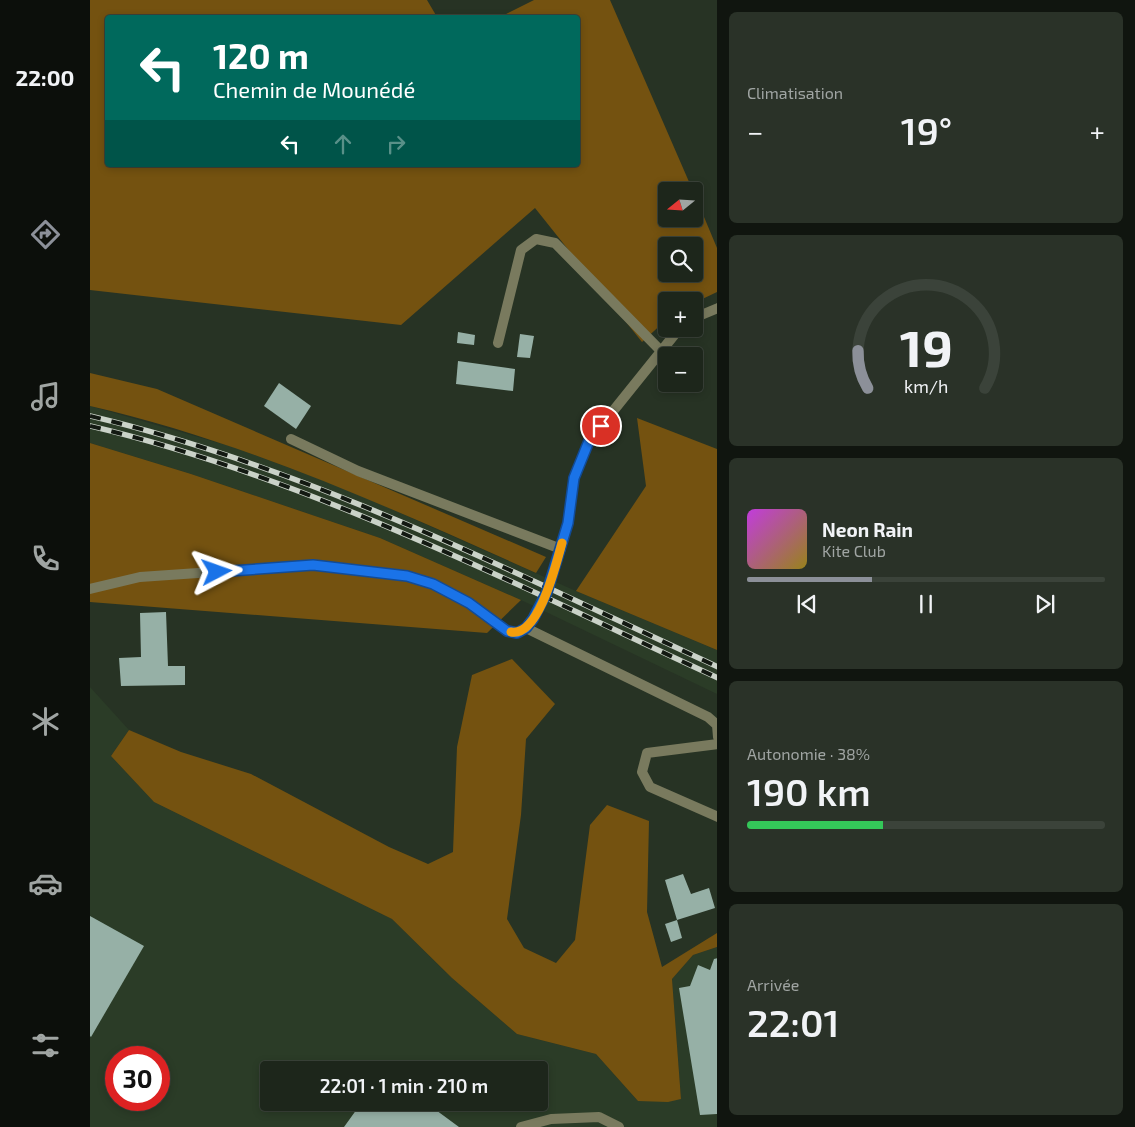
<!DOCTYPE html>
<html lang="fr">
<meta charset="utf-8">
<style>
:root{--surface:#1d261b;--page:#2a3228;--text:#f1f3f6;--muted:#a0a5a3;--line:#3b433a;--accent:#8c9099}
body{margin:0;font-family:"Exo 2",sans-serif;background:var(--page);color:var(--text);height:100vh;display:flex;flex-direction:column;font-size:19px;white-space:nowrap}
*{box-sizing:border-box;margin:0}
p{font-size:16px;color:var(--muted)}
.icon{flex:none;width:28px;height:28px;fill:none;stroke:currentColor;stroke-width:2;stroke-linecap:round;stroke-linejoin:round}
.map{position:relative;flex:1;overflow:hidden}
.panel{display:flex;flex-direction:column;gap:12px;padding:12px;background:#10150f;width:418px}
.panel>*{flex:none}
.hud{position:absolute;left:15px;top:15px;width:475px;height:152px;border-radius:5px;box-shadow:0 2px 8px #0003,0 0 0 1px var(--line);background:#00695c;color:#fff;overflow:hidden}
.needle{width:32px;rotate:252deg}
.controls{position:absolute;left:568px;top:182px;display:grid;gap:10px}
.controls a{display:grid;place-items:center;width:45px;height:45px;border-radius:5px;background:var(--surface);box-shadow:0 2px 8px #0003,0 0 0 1px var(--line);font-size:25px}
.speed{position:absolute;left:15px;top:1046px;display:flex;gap:10px;font-size:25px;font-weight:700;text-align:center}
.speed>*{display:grid;place-content:center;width:65px;height:65px;border-radius:50%;background:var(--surface);box-shadow:0 2px 8px #0003,0 0 0 1px var(--line);line-height:1}
.speed .limit{border:8px solid #d22;background:#fff;color:#111}
.pin{position:absolute;display:grid;place-items:center;width:42px;height:42px;color:#fff;margin:-21px;border:2px solid #fff;border-radius:50%;box-shadow:0 1px 5px #0007}
.me{position:absolute;width:55px;margin:-28px;rotate:86deg;stroke-linejoin:round;filter:drop-shadow(0 0 4px #0008)}
.turn{display:flex;align-items:center;gap:18px;height:105px;padding:0 25px;font-size:22px}
.turn .icon{width:65px;height:65px;stroke-width:2.5}
.turn b{display:block;font-size:35px;line-height:42px}
.lanes{display:flex;align-items:center;height:48px;padding:0 25px;background:#0003;justify-content:center;gap:25px;direction:ltr}
.lanes .off{opacity:.35}
.big{font-size:38px;font-weight:600;line-height:1.1}
.panel .tile{flex:1;display:flex;flex-direction:column;justify-content:center;gap:8px;min-width:0;padding:0 18px;border-radius:8px;background:var(--page)}
.panel .dial{align-items:center;gap:0}
.dial svg{height:130px;overflow:visible;fill:none;stroke:var(--line);stroke-width:7;stroke-linecap:round;text-anchor:middle}
.dial text{fill:var(--text);stroke:none}
.song{display:flex;align-items:center;gap:15px}
.cover{width:60px;height:60px;border-radius:8px;background:linear-gradient(135deg,hsl(290 70% 55%),hsl(50 70% 35%))}
.played{height:5px;border-radius:2px;background:linear-gradient(90deg,var(--accent) 35%,var(--line) 35%)}
.keys{display:flex;justify-content:space-around;direction:ltr}
.heat{display:flex;justify-content:space-between;align-items:center;font-size:28px;direction:ltr}
.charge{height:8px;border-radius:4px;background:linear-gradient(90deg,#34c759 38%,var(--line) 0)}
.trip{position:absolute;left:170px;top:1061px;width:288px;height:50px;border-radius:5px;background:var(--surface);box-shadow:0 2px 8px #0003,0 0 0 1px var(--line);font-weight:600;line-height:50px;text-align:center}
main{display:flex;flex:1;min-height:0}
.dock{display:flex;flex-direction:column;width:90px;justify-content:space-around;align-items:center;background:#0c0f0b;color:var(--muted)}
.dock .icon{width:35px;height:35px}
.dock .current{color:var(--accent)}
.dock b{font-size:22px;color:var(--text)}
.map>svg:first-child{display:block}
</style>
<main>
<nav class="dock">
<b>22:00</b>
<svg class="icon current" aria-label="directions" viewBox="0 0 24 24"><path d="M12 3l9 9-9 9-9-9zM9 14v-3h6M13 9l2 2-2 2"/></svg>
<svg class="icon" aria-label="music" viewBox="0 0 24 24"><path d="M9 18V5l10-2v13"/><circle cx="6" cy="18" r="3"/><circle cx="16" cy="16" r="3"/></svg>
<svg class="icon" aria-label="phone" viewBox="0 0 24 24"><path d="M5 4h4l2 5-3 2q2 4 5 5l2-3 5 2v4C11 20 4 13 5 4z"/></svg>
<svg class="icon" aria-label="climate" viewBox="0 0 24 24"><path d="M12 3v18M4 7l16 10M4 17L20 7"/></svg>
<svg class="icon" aria-label="car" viewBox="0 0 24 24"><path d="M5 17H2v-5l4-1 3-4h7l3 4 3 1v5h-3M9 17h6M6 11h13"/><circle cx="7" cy="17" r="2"/><circle cx="17" cy="17" r="2"/></svg>
<svg class="icon" aria-label="filters" viewBox="0 0 24 24"><path d="M4 7h16M4 17h16"/><circle cx="9" cy="7" r="2"/><circle cx="15" cy="17" r="2"/></svg>
</nav>
<div class="map">
<svg width="628" height="1127" viewBox="0 0 628 1127">
<rect width="100%" height="100%" fill="#273324"/>
<g fill="#2b3c27" fill-rule="evenodd">
<polygon points="0,406 143,447 254,488 486,591 627,650 627,694 431,600 290,538 101,474 0,443"/>
<path d="M0,687L39,730L21,756L64,802L302,919L362,978L427,1034L506,1054L548,1101L591,1099L582,979L603,955L627,947V1127H0ZM26,1058H69V1100H26ZM179,1070H449V1102H179Z"/>
</g>
<g fill="#745210" fill-rule="evenodd">
<path d="M0,0H337L347,17L18,18V165H488V18L410,17L444,0H520L603,191H576V219H604V193L627,248V292L604,303L576,301V320L552,342L445,208L311,325L0,290ZM576,246H604V274H576Z"/>
<path d="M0,373L67,389L456,557L446,573C301,508 156,442 0,406Z"/>
<polygon points="547,418 627,449 627,650 486,591 556,486"/>
<polygon points="0,443 101,474 290,538 431,600 397,633 0,602"/>
<polygon points="422,659 465,704 436,739 431,815 417,919 434,948 466,963 485,940 500,825 517,805 559,821 557,912 572,967 627,933 627,947 603,955 582,979 591,1099 578,1102 548,1101 506,1054 427,1034 362,978 302,919 64,802 21,756 39,730 91,752 161,774 299,847 338,864 363,852 367,747 382,675"/>
</g>
<g fill="#96b0a6">
<polygon points="368,332 385,335 384,345 367,343"/>
<polygon points="430,334 444,336 440,358 427,357"/>
<polygon points="368,361 425,369 423,391 366,384"/>
<polygon points="189,383 221,406 206,429 174,406"/>
<polygon points="76,612 78,666 95,666 95,685 31,686 29,658 51,657 50,613"/>
<polygon points="593,874 601,894 619,888 625,908 587,920 575,880"/>
<polygon points="0,916 54,946 1,1037 0,1036"/>
<polygon points="587,920 592,938 581,942 575,924"/>
<polygon points="628,958 628,1114 610,1115 589,988 600,986 608,965 620,970 624,959"/>
<polygon points="272,1102 321,1102 325,1105 326,1102 335,1102 369,1127 254,1127"/>
</g>
<g fill="none" stroke-linecap="round" stroke-linejoin="round">
<g stroke="#797a5e" stroke-width="10">
<polyline points="408,343 431,250 446,239 465,243 571,351"/>
<polyline points="201,439 268,471 471,549"/>
<polyline points="436,628 618,717 627,725 628,737"/>
<polyline points="628,744 557,753 552,772 560,787 628,817"/>
</g>
<g stroke="#797a5e" stroke-width="10">
<polyline points="604,318 628,308"/>
<polyline points="0,589 50,577 223,565 317,576 343,584 379,603 417,631 427,633 436,628 443,619 457,592 478,523 484,479 499,441 589,329"/>
<polyline points="431,1127 461,1119 509,1117 529,1127"/>
</g>
<g stroke="#cad2c8" stroke-width="5.5">
<g id="rail">
<path d="M0,416C220,468 424,573 628,667"/>
<path d="M0,426C217,477 426,585 628,678"/>
</g>
</g>
<use href="#rail" stroke="#131912" stroke-width="4" stroke-dasharray="11" stroke-linecap="butt"/>
</g>
<g fill="none" stroke-linecap="round" stroke-linejoin="round">
<g stroke="#114b97" stroke-width="12">
<polyline id="route" points="127,572 223,565 317,576 343,584 379,603 417,631 427,633 436,628 443,619 457,592 478,523 484,478 499,441 511,426"/>
</g>
<use href="#route" stroke="#1a73e8" stroke-width="9"/>
<path stroke="#f59e0b" stroke-width="9" d="M421,632C449,637 466,564 472,543"/>
</g>
</svg>
<div class="controls">
<a><svg class="needle" viewBox="-14 -14 28 28"><path d="M0-13l5 13h-10z" fill="#e53935"/><path d="M0 13l5-13h-10z" fill="#a0a5a3"/></svg></a>
<a><svg class="icon" aria-label="search" viewBox="0 0 24 24"><circle cx="10" cy="10" r="6"/><path d="M15 15l6 6"/></svg></a>
<a>+</a>
<a>−</a>
</div>
<div class="speed"><div class="limit">30</div></div>
<div class="pin" style="left:511px;top:426px;background:#d93025"><svg class="icon" aria-label="arrive" viewBox="0 0 24 24"><path d="M6 21V4h12l-3 4 3 4H6"/></svg></div>
<svg class="me" style="left:127px;top:572px" viewBox="-20 -20 40 40"><path d="M0-17L14 15 0 8-14 15z" fill="#1a73e8" stroke="#fff" stroke-width="4"/></svg>
<div class="trip">22:01 · 1 min · 210 m</div>
<div class="hud">
<div class="turn"><svg class="icon" aria-label="left" viewBox="0 0 24 24"><path d="M17 20v-9H6M10 6l-5 5 5 5"/></svg><div><b>120 m</b>Chemin de Mounédé</div></div>
<div class="lanes"><svg class="icon" aria-label="left" viewBox="0 0 24 24"><path d="M17 20v-9H6M10 6l-5 5 5 5"/></svg><svg class="icon off" aria-label="ahead" viewBox="0 0 24 24"><path d="M12 20V5M6 11l6-6 6 6"/></svg><svg class="icon off" aria-label="right" viewBox="0 0 24 24"><path d="M7 20v-9h11M14 6l5 5-5 5"/></svg></div>
</div>
</div>
<section class="panel">
<div class="tile"><p>Climatisation</p>
<div class="heat"><a>−</a><b class="big">19°</b><a>+</a></div>
</div>
<div class="tile dial"><svg viewBox="0 0 100 80">
<path d="M14 69A42 42 0 1 1 86 69"/>
<path d="M14 69A42 42 0 0 1 8 46" stroke="#8c9099"/>
<text x="50" y="56" font-size="32" font-weight="700">19</text>
<text x="50" y="72" font-size="11">km/h</text>
</svg></div>
<div class="tile">
<div class="song"><i class="cover"></i><div><b>Neon Rain</b><p>Kite Club</p></div></div>
<div class="played"></div>
<div class="keys"><svg class="icon" aria-label="previous" viewBox="0 0 24 24"><path d="M18 5L8 12l10 7zM5 5v14"/></svg><svg class="icon" aria-label="pause" viewBox="0 0 24 24"><path d="M8 5v14M16 5v14"/></svg><svg class="icon" aria-label="next" viewBox="0 0 24 24"><path d="M6 5l10 7-10 7zM19 5v14"/></svg></div>
</div>
<div class="tile"><p>Autonomie · 38%</p><b class="big">190 km</b><div class="charge"></div></div>
<div class="tile"><p>Arrivée</p><b class="big">22:01</b></div>
</section>
</main>
